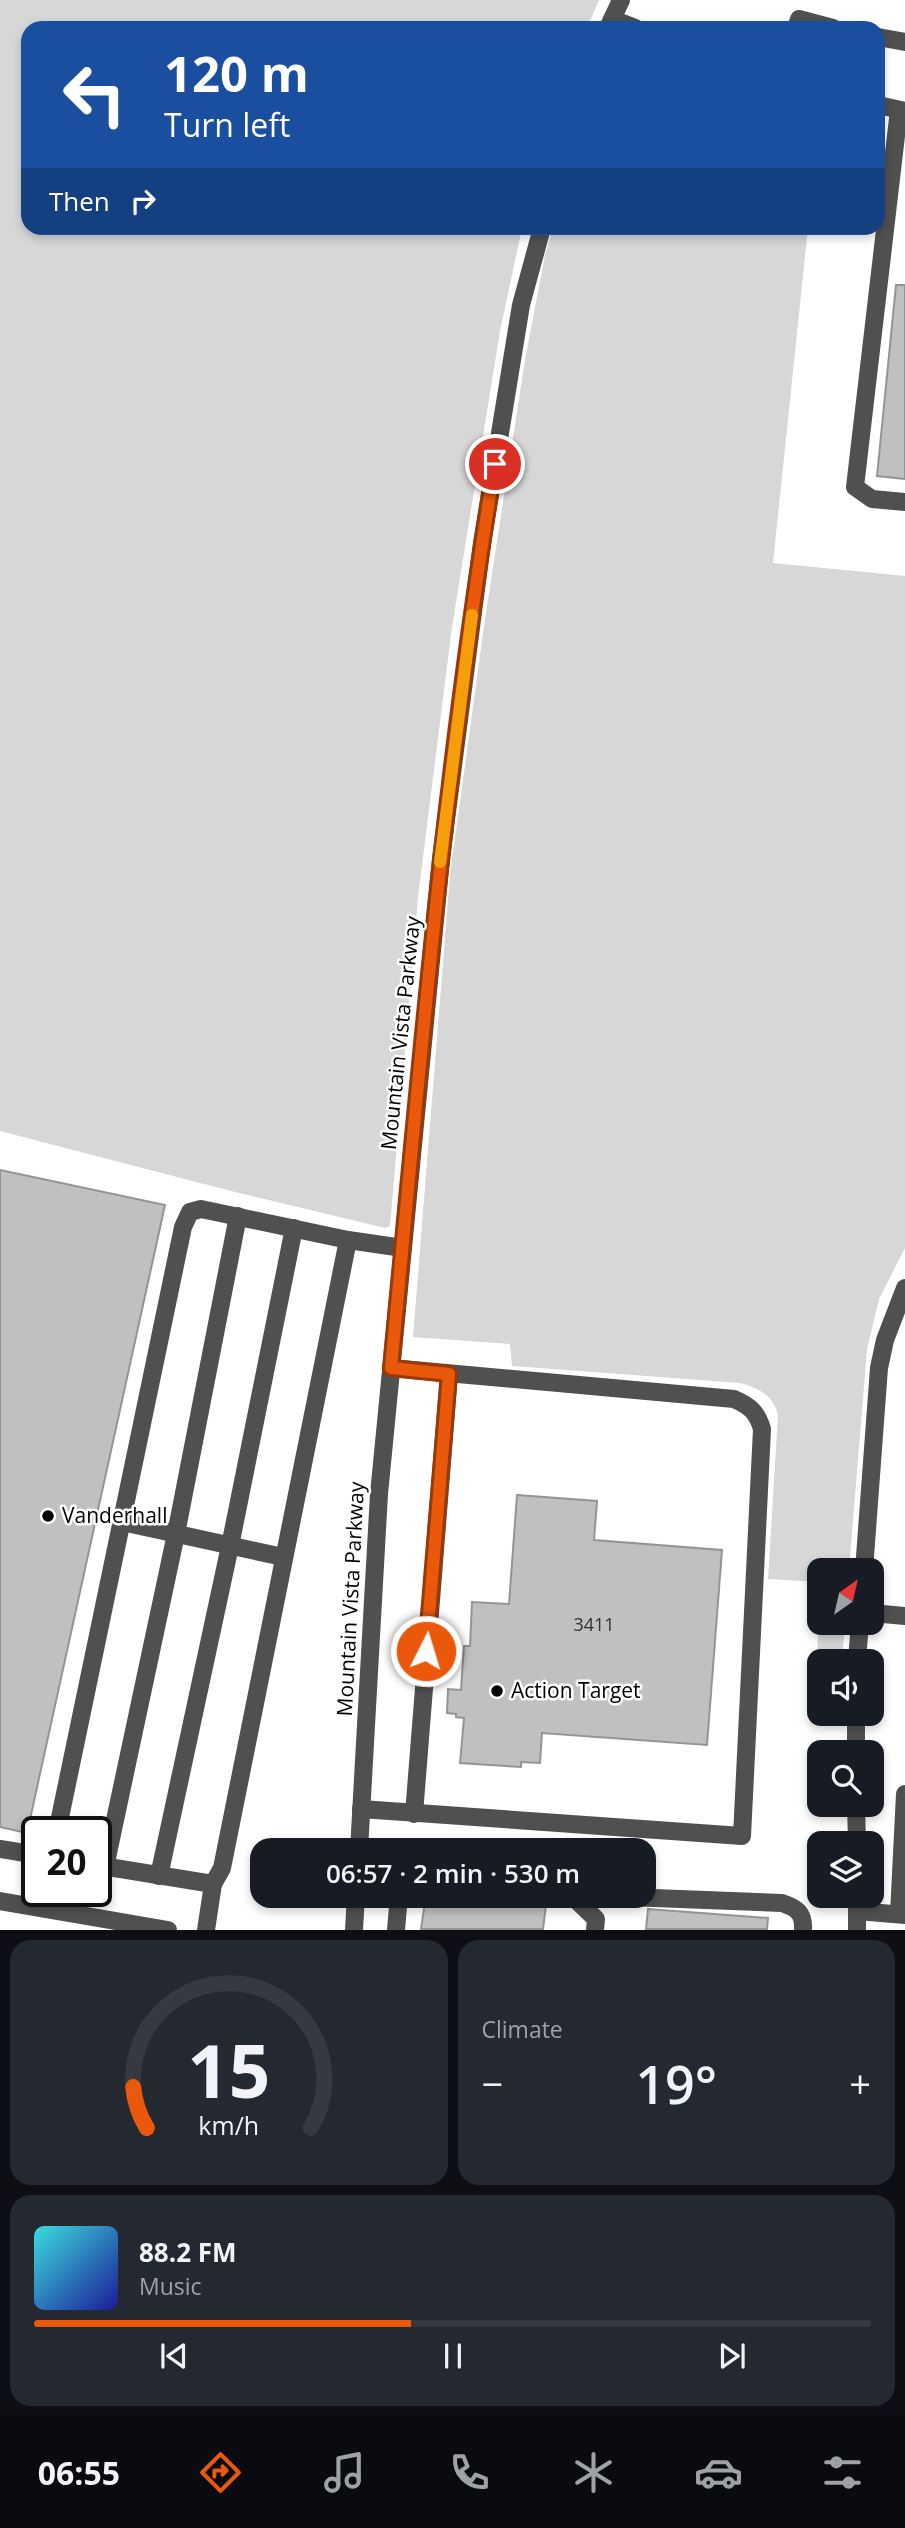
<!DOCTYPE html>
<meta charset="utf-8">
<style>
:root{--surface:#171b24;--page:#242831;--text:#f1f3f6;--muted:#9ea1a6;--line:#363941;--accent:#ea580c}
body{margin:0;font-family:"Open Sans",sans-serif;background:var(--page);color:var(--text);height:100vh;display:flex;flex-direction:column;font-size:26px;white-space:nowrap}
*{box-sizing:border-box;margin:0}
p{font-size:23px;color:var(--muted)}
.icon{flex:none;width:38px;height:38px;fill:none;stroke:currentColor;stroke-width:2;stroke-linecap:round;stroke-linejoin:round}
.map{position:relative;height:1930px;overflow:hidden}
.details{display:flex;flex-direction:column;gap:10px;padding:10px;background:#0d0f14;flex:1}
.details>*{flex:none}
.hud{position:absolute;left:21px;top:21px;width:864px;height:214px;border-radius:21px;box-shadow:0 4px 10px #0003;background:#1a4fa0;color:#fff;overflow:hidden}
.needle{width:46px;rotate:34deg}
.controls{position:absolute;left:807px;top:1558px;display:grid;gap:14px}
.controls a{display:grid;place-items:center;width:77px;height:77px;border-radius:14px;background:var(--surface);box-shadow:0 4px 10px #0003;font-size:35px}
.speed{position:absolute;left:21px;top:1816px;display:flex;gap:14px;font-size:35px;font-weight:700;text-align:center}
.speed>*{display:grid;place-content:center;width:91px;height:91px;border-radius:50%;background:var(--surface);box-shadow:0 4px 10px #0003;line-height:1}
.speed .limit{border:4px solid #111;border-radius:10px;background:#fff;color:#111}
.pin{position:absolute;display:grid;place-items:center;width:60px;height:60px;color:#fff;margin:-30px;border:4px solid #fff;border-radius:50%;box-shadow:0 2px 7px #0007}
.me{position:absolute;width:77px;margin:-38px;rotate:5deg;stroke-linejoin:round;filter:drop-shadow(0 0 5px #0008)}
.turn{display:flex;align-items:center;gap:24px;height:147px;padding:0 28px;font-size:32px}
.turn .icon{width:91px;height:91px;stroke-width:2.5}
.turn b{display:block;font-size:49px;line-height:60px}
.then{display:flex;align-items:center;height:66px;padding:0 28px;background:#0003;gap:14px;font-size:26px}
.big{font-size:52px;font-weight:600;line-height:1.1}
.details .tile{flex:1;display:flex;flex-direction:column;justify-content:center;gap:10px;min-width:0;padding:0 24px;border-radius:21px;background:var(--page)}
.details .dial{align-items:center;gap:0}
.dial svg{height:182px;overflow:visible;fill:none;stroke:var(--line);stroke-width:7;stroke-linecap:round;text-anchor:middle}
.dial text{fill:var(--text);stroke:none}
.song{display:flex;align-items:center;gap:21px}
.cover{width:84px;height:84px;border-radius:10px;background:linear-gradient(135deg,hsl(180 70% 55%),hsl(240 70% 35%))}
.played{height:7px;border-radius:4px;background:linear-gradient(90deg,var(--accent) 45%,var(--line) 45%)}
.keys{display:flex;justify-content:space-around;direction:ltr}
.heat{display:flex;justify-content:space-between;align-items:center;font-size:38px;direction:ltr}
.details .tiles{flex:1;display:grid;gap:10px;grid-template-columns:1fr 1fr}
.tile:last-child{grid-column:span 2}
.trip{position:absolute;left:250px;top:1838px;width:406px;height:70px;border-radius:21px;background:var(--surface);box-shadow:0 4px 10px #0003;font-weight:600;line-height:70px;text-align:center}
.menu{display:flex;height:112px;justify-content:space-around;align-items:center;background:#090b0e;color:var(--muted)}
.menu .icon{width:49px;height:49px}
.menu .on{color:var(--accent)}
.menu b{font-size:32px;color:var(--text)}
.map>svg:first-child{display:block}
</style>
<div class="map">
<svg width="905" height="1930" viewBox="0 0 905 1930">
<rect width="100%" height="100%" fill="#fff"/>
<g fill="#d7d7d7">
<polygon points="0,0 599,0 587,28 28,28 28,228 522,228 500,331 452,627 418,897 390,1226 385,1228 231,1191 0,1131"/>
<path d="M553,228H808L773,563L905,576V1248L879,1299L867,1349L849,1570H819V1582L768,1579L778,1415C773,1395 759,1388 740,1383L512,1366L510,1344L413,1337L450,875L485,619L525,360L545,255Z"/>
<polygon points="819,1622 845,1622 842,1661 819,1661 819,1668 816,1668"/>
</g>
<g fill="#c0c0c0" stroke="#949494" stroke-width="2">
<polygon points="896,285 905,285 905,479 877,476"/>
<polygon points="0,1170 165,1205 27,1833 0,1827"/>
<polygon points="517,1495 597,1501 594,1540 722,1550 707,1745 542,1733 540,1763 521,1762 521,1767 460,1763 464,1718 456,1717 456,1714 447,1713 448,1689 461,1690 464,1646 470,1646 472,1602 509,1604"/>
<polygon points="426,1895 479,1895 546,1905 543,1929 421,1929"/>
<polygon points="648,1909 768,1918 767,1929 646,1929"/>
</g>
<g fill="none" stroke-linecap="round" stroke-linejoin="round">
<g stroke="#505050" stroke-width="18">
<polyline points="612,19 635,28"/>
<polyline points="608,28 621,0"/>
<polyline points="796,28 799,19 833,28"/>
<polyline points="878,37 905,42"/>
<polyline points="878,105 905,111"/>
<polyline points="899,110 855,487 872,499 905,502"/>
<polyline points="122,1522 283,1557"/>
<polyline points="864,1570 879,1368 885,1340 905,1288"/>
<polyline points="872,1613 905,1616"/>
<polyline points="857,1661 860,1622"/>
<polyline points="856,1713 856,1752"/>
<polyline points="856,1804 857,1843"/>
<path d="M361,1809L742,1836L762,1429C757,1412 750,1406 734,1399L391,1368"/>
<polyline points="414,1814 449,1374"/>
<polyline points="57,1832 183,1227 190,1212 201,1209 348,1240"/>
<polyline points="0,1849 37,1855"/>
<polyline points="359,1850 379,1494 441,858 482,543 521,305 542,228"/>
<polyline points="96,1865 213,1884 222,1868 348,1240 403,1248"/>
<polyline points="105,1867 176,1534 238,1216"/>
<polyline points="159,1876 230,1546 294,1228"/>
<polyline points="571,1895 596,1919 595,1930"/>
<path d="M576,1895L782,1903C797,1908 804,1913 803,1930"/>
<polyline points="857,1895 857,1930"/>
<polyline points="0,1901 168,1930"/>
<polyline points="857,1911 905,1915"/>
<polyline points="899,1914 905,1794"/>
<polyline points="206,1930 213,1884"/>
<polyline points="354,1930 356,1895"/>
<polyline points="396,1930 399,1895"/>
</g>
</g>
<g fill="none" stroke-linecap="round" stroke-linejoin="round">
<g stroke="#983908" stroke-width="18">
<path id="route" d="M426,1651L449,1374L391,1368C420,1066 445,763 495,464"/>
</g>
<use href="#route" stroke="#ea580c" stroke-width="12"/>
<polyline stroke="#f59e0b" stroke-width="12" points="440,862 472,615"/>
</g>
<g fill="#000" stroke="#fff" stroke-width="2.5">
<circle cx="48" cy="1516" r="7"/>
<circle cx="497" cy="1691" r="7"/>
</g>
<g text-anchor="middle" stroke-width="5" stroke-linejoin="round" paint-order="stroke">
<g font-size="18" fill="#303030">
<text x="594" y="1631">3411</text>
</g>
<g font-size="21" fill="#000" stroke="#fff">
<text transform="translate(401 1033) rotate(-84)" y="7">Mountain Vista Parkway</text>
<text transform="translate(351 1599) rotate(-87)" y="7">Mountain Vista Parkway</text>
</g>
<g font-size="21" fill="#000" stroke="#fff" text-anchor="start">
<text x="62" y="1523">Vanderhall</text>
<text x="511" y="1698">Action Target</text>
</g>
</g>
</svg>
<div class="controls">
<a><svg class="needle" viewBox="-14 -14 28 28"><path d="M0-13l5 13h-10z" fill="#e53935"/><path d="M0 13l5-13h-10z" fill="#9ea1a6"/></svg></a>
<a><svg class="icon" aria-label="sound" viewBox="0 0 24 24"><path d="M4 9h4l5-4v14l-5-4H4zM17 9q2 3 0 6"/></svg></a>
<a><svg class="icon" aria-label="search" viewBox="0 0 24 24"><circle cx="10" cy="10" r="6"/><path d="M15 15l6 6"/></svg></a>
<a><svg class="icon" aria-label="layers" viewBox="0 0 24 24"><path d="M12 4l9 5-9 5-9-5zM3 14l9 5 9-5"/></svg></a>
</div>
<div class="speed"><div class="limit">20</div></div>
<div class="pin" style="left:495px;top:464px;background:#d93025"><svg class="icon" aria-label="arrive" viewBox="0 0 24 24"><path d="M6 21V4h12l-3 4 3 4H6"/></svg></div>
<svg class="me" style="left:426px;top:1651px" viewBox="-20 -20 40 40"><circle r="17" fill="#ea580c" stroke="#fff" stroke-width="3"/><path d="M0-11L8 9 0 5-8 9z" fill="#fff"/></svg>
<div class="trip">06:57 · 2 min · 530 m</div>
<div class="hud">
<div class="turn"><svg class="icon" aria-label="left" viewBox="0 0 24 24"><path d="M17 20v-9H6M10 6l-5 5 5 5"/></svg><div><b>120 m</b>Turn left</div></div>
<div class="then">Then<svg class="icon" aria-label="right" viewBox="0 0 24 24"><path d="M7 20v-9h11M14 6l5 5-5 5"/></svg></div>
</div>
</div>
<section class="details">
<div class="tiles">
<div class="tile dial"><svg viewBox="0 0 100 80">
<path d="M14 69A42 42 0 1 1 86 69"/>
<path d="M14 69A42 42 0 0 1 8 51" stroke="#ea580c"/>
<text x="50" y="56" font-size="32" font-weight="700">15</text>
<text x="50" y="72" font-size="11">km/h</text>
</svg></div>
<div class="tile"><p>Climate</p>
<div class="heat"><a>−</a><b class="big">19°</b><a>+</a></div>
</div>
<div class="tile">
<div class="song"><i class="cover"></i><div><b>88.2 FM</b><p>Music</p></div></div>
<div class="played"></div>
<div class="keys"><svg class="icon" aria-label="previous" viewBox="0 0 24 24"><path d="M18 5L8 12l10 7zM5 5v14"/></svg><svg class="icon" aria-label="pause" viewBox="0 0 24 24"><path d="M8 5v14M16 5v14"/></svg><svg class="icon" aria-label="next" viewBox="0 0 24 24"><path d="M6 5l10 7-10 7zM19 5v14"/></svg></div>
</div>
</div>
</section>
<nav class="menu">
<b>06:55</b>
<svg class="icon on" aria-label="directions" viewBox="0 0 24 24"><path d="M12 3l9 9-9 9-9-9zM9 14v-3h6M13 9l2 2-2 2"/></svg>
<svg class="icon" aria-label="music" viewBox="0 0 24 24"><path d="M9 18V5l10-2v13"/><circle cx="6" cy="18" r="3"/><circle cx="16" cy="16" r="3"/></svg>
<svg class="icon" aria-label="phone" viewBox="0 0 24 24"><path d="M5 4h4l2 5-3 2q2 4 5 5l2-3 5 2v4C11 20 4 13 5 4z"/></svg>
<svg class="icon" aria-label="climate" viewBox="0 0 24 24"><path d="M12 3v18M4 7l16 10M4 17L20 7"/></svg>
<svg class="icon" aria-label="car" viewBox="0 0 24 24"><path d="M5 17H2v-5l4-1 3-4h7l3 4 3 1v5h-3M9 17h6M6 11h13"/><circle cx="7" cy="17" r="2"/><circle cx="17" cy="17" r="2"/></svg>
<svg class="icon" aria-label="filters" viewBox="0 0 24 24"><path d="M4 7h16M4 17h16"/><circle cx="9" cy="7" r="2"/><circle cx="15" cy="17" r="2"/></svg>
</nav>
